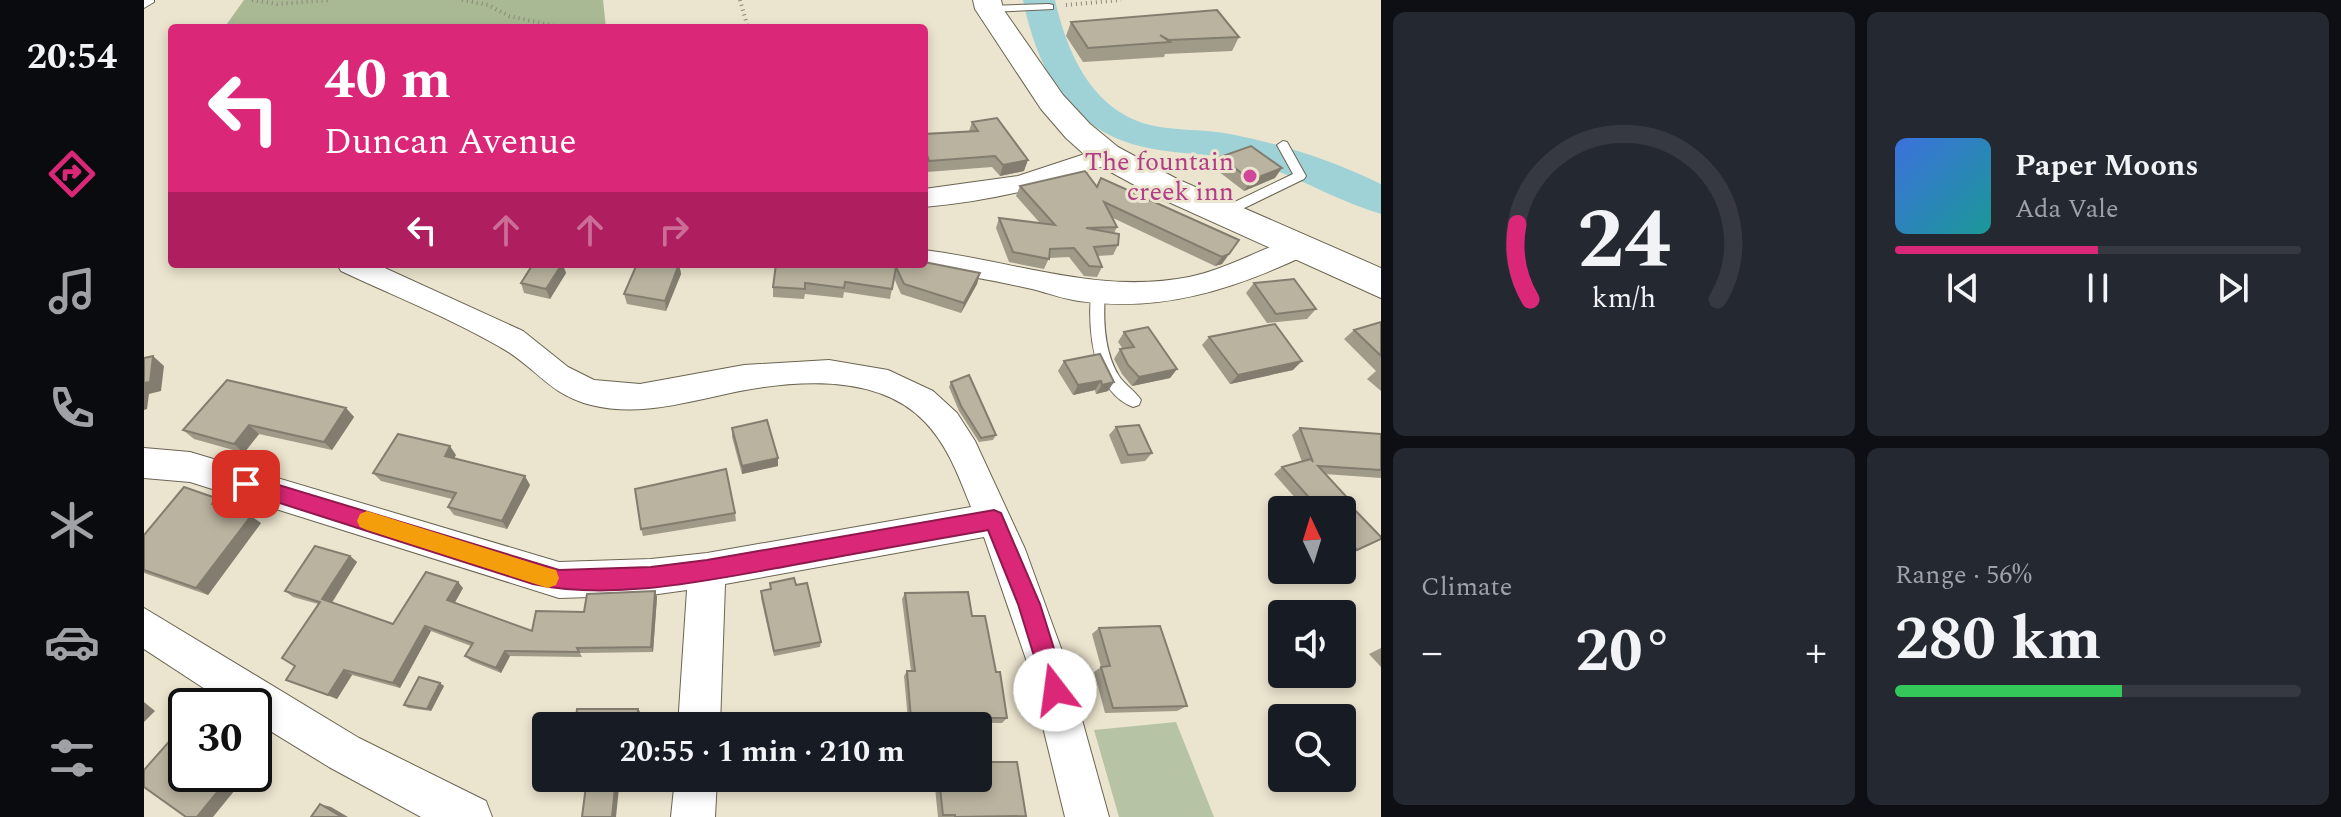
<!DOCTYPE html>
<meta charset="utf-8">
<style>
:root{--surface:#171b24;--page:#242831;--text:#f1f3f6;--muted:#9ea1a6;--line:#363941;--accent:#db2777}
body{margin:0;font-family:Spectral,serif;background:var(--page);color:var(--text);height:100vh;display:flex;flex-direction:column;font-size:30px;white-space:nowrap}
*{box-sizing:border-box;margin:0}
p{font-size:26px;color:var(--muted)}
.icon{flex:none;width:44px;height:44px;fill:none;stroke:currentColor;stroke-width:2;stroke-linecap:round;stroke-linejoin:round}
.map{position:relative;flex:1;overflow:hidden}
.sheet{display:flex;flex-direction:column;gap:12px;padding:12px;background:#0d0f14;width:960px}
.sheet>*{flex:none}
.guide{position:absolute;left:24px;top:24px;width:760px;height:244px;border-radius:8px;box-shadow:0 4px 12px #0003;background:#db2777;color:#fff;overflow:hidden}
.needle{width:52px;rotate:356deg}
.tools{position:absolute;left:1124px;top:496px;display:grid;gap:16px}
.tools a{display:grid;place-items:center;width:88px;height:88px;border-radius:8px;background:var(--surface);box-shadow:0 4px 12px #0003;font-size:40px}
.speed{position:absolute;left:24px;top:688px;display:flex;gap:16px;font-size:40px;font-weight:700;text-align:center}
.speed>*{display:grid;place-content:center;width:104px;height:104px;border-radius:50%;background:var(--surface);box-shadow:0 4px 12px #0003;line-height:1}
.speed .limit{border:4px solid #111;border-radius:12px;background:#fff;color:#111}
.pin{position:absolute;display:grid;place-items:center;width:68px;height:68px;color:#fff;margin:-34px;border-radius:16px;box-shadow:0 4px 12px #0006}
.me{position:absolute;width:88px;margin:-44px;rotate:345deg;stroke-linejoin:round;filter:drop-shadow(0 0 6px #0008)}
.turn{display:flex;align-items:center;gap:28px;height:168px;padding:0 24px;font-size:36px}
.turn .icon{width:104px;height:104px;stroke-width:2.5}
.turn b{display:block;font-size:56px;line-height:68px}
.lanes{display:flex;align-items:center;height:76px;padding:0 24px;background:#0003;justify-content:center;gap:40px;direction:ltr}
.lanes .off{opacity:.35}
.big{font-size:60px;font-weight:700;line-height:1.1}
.sheet .tile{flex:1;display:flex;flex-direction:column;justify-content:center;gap:12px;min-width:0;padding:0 28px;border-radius:12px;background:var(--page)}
.sheet .dial{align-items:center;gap:0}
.dial svg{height:208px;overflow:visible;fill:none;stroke:var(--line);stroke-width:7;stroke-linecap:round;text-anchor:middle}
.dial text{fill:var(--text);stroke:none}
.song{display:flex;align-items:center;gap:24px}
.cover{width:96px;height:96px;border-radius:12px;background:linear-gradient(135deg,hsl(220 70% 55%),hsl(180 70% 35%))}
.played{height:8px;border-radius:4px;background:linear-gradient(90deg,var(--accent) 50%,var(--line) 50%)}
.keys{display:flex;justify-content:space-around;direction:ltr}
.heat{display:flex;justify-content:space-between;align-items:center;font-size:44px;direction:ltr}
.charge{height:12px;border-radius:6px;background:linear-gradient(90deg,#34c759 56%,var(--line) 0)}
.sheet .tiles{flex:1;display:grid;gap:12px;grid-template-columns:repeat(2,1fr)}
.trip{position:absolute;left:388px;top:712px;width:460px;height:80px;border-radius:8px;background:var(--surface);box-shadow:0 4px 12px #0003;font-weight:700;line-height:80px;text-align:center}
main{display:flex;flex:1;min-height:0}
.tab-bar{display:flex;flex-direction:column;width:144px;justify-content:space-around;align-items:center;background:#090b0e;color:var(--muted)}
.tab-bar .icon{width:56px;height:56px}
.tab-bar .on{color:var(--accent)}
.tab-bar b{font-size:36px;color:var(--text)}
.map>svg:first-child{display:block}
</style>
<main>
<nav class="tab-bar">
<b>20:54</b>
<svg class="icon on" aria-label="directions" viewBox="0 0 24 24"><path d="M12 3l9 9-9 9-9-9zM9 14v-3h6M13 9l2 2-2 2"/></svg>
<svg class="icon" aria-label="music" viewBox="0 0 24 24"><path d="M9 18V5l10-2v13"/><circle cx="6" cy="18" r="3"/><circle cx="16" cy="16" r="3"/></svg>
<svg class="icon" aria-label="phone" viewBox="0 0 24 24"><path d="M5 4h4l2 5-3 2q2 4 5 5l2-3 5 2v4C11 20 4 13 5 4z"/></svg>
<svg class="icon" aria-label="climate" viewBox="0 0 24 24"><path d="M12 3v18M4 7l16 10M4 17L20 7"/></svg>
<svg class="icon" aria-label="car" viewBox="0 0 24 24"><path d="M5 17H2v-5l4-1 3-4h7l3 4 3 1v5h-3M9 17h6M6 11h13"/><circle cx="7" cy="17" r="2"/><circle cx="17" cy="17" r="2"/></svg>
<svg class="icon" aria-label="filters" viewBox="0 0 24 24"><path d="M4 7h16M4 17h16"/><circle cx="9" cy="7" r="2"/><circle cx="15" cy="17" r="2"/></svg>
</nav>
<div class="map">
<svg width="1237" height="817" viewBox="0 0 1237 817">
<rect width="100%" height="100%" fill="#ebe4ce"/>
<polygon fill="#b6c4a5" points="1032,722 1070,817 975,817 950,730"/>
<polygon fill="#a8b993" points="100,0 459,0 462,28 80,28"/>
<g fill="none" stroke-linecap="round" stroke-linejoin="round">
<path fill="#9ed2d7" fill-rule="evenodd" d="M879,0H911C923,52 947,110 1006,125C1032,131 1060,129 1086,134C1138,144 1189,161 1237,184V214C1192,201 1152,175 1107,162C1073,153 1038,155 1004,148C926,132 894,72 879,0Z"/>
<g stroke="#6a6451" stroke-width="2">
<g id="lane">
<polygon points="905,4 909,5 909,9 845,12 840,9 845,6"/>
<polygon points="1139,141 1143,142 1162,176 1160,179 1084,216 1074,216 1074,210 1149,174 1133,145"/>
<path d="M954,288L961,293C959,320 960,352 975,376C981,385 991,391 997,400L995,405L989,407C948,391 944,329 947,293Z"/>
</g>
</g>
<g stroke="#6a6451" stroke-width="2">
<g id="street">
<polygon points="0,0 10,0 10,2 0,8"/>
<path d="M962,147L971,149L974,155L971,161C910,187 846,201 780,207V189L874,176Z"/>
<path d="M1154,237L1164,240L1168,247L1164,254C1091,289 1017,313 935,301C919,299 904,293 888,289C852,281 816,274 780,270L768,264H780V250C870,261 954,295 1045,277C1084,269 1117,248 1154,237Z"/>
<path d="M193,264H232L379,331L424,367L450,380L496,384L600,365L685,360L744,370L789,391L813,413L831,441L881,549L922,662L965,817H921L883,662L840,537L581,584L576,726H534L543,590L507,595L415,598L46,482L0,478V448L46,452L415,562L507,559L563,553L827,507C815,477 804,446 781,422C731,369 637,381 573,396C531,405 490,416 447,405C404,394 391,366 356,347C306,318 250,296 197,271Z"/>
<polygon points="0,608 215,738 342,801 348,817 277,817 185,767 110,721 110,706 87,706 0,649"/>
<polygon points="531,778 573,778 571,817 527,817"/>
</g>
</g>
<g stroke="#6a6451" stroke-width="2">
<polygon id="secondary" points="829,0 857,0 859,9 919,95 946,124 974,147 1033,179 1237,268 1237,298 1009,195 950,163 922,138 897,109 831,9"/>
</g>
<g stroke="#8d8979" stroke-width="4" stroke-dasharray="1 4" stroke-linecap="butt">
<polyline points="108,0 133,4 186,0"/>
<polyline points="318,0 344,5 365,16 420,28"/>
<polyline points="596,0 604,28"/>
<polyline points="922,5 977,0"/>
</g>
<use href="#lane" fill="#fff" fill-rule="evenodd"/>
<use href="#street" fill="#fff" fill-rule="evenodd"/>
<use href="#secondary" fill="#fff" fill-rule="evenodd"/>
</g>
<g fill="#a09a89">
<polygon points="927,22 1095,37 1088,51 1021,54 1020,57 939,62 922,36"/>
<polygon points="828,122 880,171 856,176 848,167 783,172 780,163 780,134 825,131"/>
<polygon points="1076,157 1131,178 1100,191 1070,168"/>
<polygon points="876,186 953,187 1095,240 1078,264 1071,266 969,218 973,227 970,233 974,245 969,255 954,256 958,267 953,277 940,276 925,257 905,258 900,269 865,262 852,228 855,218 896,223 872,196"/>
<polygon points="389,264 419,264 422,273 406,299 380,293 377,283"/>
<polygon points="535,264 537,274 522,311 483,304 480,294"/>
<polygon points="780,264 836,273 833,284 817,313 757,294 750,278 746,299 700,292 699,298 661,294 660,299 629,297 629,287"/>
<polygon points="1110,283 1172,309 1163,319 1123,323 1102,293"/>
<polygon points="1237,322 1237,391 1223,379 1232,371 1200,339 1210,330"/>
<polygon points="980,332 1033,369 1026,378 988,386 978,374 970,359 976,349 979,349 974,342"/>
<polygon points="1065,337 1149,370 1086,384 1058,345"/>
<polygon points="956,354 964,391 952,394 951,390 929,395 914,371 920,361"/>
<polygon points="807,382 852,435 849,440 835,442 815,411 805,387"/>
<polygon points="202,408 210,417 188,450 115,434 100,453 50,439 39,430"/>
<polygon points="972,427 1008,453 1001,461 977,464 965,435"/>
<polygon points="588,428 634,458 634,466 598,474 588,437"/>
<polygon points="1156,428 1237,434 1237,478 1181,474 1208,507 1237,539 1203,556 1198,551 1198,510 1162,510 1130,474 1138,467 1158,462 1148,435"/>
<polygon points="312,455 310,458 386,485 363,529 310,515 304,507 308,499 237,481 229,473"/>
<polygon points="72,498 83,506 81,508 117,523 64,595 0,573 0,535"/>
<polygon points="591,513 592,521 499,536 497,529"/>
<polygon points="206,556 213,562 188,603 249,624 319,588 310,603 388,631 440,612 511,591 513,597 509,652 436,653 438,657 366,656 357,673 327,661 321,656 327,646 287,631 256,688 208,675 193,699 142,680 151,666 174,604 149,597 141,591"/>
<polygon points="626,583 652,585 677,642 676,647 630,656 617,598 617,591 626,590"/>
<polygon points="761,593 828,616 852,672 863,718 858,723 784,722 785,726 745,726 745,722 746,720 764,720 760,676 763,671 767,671 758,599"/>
<polygon points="955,628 1043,706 1033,711 961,713 950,672 957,667 948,634"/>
<polygon points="1237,648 1237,667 1225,654"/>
<polygon points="296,683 300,686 287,711 264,708 260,705"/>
<polygon points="790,778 834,778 882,816 879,817 794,817"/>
</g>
<g fill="#827d6f">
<polygon points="884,160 880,171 856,176 859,165"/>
<polygon points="1138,168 1131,178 1100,191 1107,180"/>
<polygon points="1085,254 1078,264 1071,266 1078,257"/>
<polygon points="418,264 422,273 406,299 402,289"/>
<polygon points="535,264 537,274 522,311 521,301"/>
<polygon points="836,273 833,284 817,313 820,303"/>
<polygon points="9,356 20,366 17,391 5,394 3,409 0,410 0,383"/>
<polygon points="1158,361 1149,370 1086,384 1094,375"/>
<polygon points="1033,369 1026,378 988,386 995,377"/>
<polygon points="957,381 951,390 929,395 934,385"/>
<polygon points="970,382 964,391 952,394 958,385"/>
<polygon points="202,408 210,417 188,450 180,442"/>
<polygon points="105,425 115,434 100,453 90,444"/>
<polygon points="306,446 312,455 307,464 301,456"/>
<polygon points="634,458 634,466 598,474 598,466"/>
<polygon points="381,476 386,485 363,529 358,521"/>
<polygon points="72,498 83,506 78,512 68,504"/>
<polygon points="107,516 117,523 64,595 52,588"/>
<polygon points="206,556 213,562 186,605 178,599"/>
<polygon points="314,582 319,588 309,606 303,600"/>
<polygon points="511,591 513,597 509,652 507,647"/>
<polygon points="281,626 287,631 256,688 249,683"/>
<polygon points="361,651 366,656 357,673 352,668"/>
<polygon points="200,670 208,675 193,699 184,695"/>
<polygon points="296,683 300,686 287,711 283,709"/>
<polygon points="0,702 11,711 0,722"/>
<polygon points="494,709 497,713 496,726 493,726"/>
<polygon points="88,774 104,774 69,817 53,817"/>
<polygon points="472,778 476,778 472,817 468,817"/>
<polygon points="176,804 187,807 204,817 198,817"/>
</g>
<g fill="#bab39f" stroke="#827d6f" stroke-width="2">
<polygon points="1073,10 1095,37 1025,40 1016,35 1026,42 944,48 927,22"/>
<polygon points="853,118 884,160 859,165 851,156 785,161 780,146 780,134 834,131 828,122"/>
<polygon points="1107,146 1138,168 1107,180 1076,157"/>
<polygon points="941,171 953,187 957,178 1095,240 1085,254 1078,257 960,202 973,227 942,228 975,234 974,245 950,247 958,267 945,266 930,248 906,249 905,259 869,252 855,218 911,225 876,186"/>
<polygon points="780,262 836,273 820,303 760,284 752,267 748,289 701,282 700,288 661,283 661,289 629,287 632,264 780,264"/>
<polygon points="389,264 418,264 402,289 377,283"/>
<polygon points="493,264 535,264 521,301 480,294"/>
<polygon points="1150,279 1172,309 1132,314 1110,283"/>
<polygon points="1237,322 1237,356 1210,330"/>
<polygon points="1131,324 1158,361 1094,375 1065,337"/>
<polygon points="1004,327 1033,369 995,377 984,365 976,349 990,347 980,332"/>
<polygon points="956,354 970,382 958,385 957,381 934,385 920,361"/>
<polygon points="9,356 6,382 0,383 0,358"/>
<polygon points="825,375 852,435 837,438 817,406 807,382"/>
<polygon points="83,380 202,408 180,442 105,425 90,444 39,430"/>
<polygon points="623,420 634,458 598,466 588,428"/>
<polygon points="995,425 1008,453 984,455 972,427"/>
<polygon points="1156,428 1237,434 1237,470 1174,466 1210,505 1207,506 1237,537 1237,539 1213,550 1198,534 1198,510 1176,510 1138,467 1167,459 1169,462"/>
<polygon points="254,434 306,446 301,456 381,476 358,521 304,507 312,493 229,473"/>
<polygon points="582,469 591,513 497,529 491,489"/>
<polygon points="40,487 72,498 68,504 107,516 52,588 0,570 0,535"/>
<polygon points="171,546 206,556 178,599 249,624 282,572 314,582 303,600 388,631 392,611 440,612 443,594 511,591 507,647 433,648 435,652 361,651 352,668 321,656 329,643 281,626 249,683 200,670 184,695 142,680 151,666 138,658 176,602 141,591"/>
<polygon points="650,578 652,585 663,583 677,642 630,651 617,591 627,589 626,583"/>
<polygon points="824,592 828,616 841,616 852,672 856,672 863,718 767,718 763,671 771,671 761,593"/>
<polygon points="1016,626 1043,706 969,708 957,667 966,666 955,628"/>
<polygon points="275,677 296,683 283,709 260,705"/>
<polygon points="433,709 494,709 493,726 431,726"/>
<polygon points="746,720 784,721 785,726 747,726"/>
<polygon points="38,727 42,730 42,774 88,774 53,817 42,817 0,787 0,770"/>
<polygon points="834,762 873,762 882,816 811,817 811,815 799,815 795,778 834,778"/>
<polygon points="443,778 472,778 468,817 438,817"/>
<polygon points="176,804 198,817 167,817"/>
</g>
<path fill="#db2777" stroke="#8e194d" stroke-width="2" d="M102,475L415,570L507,567L563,560L850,510L857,513L896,604L923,690L919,698L911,702L903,698L874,604L844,530C776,542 707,554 639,567C560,581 468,601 389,584L95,490L92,484L95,478Z"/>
<polygon fill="#f59e0b" points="223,511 404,568 412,570 415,578 412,585 404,588 223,530 216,527 213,521 216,514"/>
<circle fill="#d1479c" stroke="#ebe4ce" stroke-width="3" cx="1106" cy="176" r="8"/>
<g text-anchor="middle" stroke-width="6" stroke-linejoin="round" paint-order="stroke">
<g font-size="26" fill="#b23c85" stroke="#ebe4ce" text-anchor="end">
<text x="1090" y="170">The fountain<tspan x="1090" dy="30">creek inn</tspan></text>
</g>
</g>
</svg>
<div class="tools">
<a><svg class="needle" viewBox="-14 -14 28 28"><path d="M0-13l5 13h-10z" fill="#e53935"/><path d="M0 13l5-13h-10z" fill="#9ea1a6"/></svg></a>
<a><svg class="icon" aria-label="sound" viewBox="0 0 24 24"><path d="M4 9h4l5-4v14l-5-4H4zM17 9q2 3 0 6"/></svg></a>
<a><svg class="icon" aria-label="search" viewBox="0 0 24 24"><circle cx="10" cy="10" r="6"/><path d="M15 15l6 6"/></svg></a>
</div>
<div class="speed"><div class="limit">30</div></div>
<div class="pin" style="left:102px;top:484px;background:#d93025"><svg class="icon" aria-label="arrive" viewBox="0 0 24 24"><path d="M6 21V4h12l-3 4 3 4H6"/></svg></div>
<svg class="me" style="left:911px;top:690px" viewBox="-20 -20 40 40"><circle r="19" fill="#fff"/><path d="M0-13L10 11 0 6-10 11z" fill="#db2777"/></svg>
<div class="trip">20:55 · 1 min · 210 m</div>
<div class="guide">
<div class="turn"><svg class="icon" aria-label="left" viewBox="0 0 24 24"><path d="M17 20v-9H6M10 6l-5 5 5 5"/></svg><div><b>40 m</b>Duncan Avenue</div></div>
<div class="lanes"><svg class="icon" aria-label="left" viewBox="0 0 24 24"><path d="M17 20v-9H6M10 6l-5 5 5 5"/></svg><svg class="icon off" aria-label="ahead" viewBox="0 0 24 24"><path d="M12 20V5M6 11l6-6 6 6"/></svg><svg class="icon off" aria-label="ahead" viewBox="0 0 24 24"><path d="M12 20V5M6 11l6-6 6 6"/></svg><svg class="icon off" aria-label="right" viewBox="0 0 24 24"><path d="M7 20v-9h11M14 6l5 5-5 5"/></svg></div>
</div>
</div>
<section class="sheet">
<div class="tiles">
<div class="tile dial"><svg viewBox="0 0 100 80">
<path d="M14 69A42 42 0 1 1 86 69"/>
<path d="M14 69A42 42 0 0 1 9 40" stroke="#db2777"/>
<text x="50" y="56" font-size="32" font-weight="700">24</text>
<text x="50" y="72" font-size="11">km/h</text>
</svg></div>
<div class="tile">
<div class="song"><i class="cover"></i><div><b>Paper Moons</b><p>Ada Vale</p></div></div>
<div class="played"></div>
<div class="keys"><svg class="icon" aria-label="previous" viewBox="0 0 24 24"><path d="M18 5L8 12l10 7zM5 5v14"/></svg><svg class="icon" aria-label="pause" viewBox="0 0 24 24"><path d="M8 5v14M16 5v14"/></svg><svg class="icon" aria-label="next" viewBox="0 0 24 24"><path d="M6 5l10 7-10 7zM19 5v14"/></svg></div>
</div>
<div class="tile"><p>Climate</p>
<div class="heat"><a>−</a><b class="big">20°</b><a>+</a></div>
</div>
<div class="tile"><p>Range · 56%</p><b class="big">280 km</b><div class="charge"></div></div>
</div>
</section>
</main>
